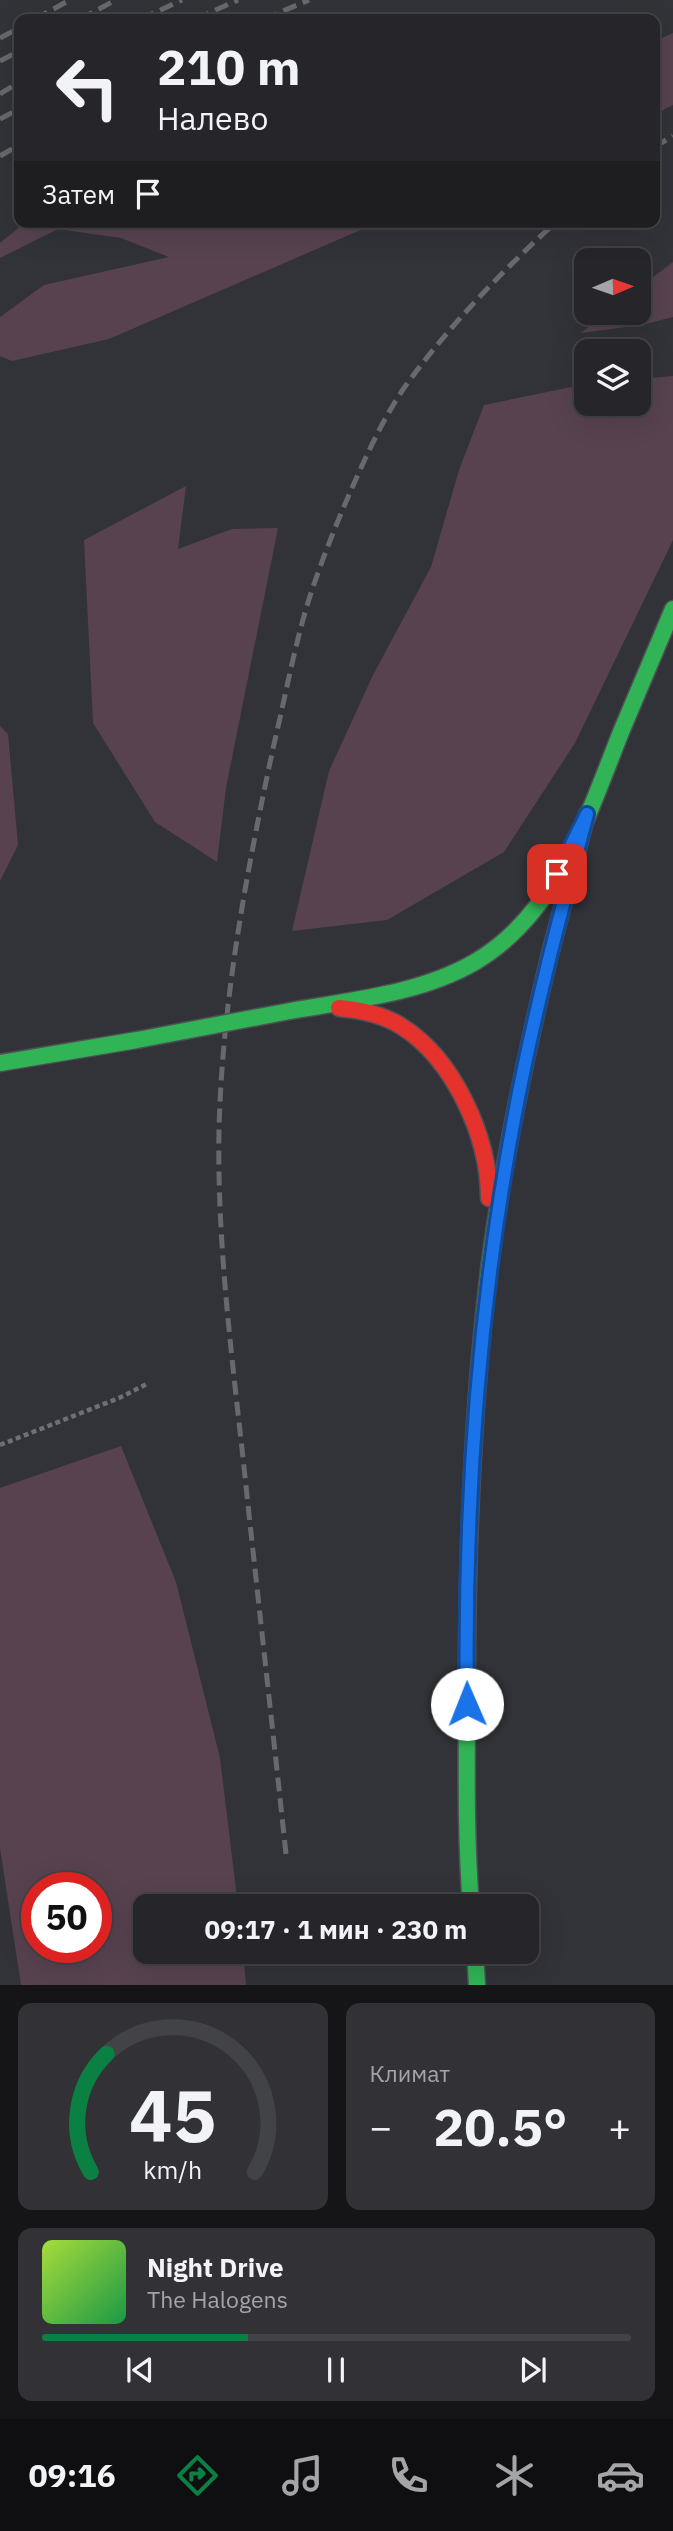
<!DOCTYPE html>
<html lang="ru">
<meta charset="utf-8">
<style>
:root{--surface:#26262a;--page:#323236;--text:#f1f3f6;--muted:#a4a5a8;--line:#424347;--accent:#0b8043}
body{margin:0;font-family:"IBM Plex Sans",sans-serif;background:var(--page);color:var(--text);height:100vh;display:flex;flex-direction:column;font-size:26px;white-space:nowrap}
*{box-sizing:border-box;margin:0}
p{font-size:23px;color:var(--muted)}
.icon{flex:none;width:38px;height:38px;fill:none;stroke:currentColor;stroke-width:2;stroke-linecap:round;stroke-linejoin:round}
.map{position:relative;height:1985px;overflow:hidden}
.panel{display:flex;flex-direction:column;gap:18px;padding:18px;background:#151517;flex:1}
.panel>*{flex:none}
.hud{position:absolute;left:14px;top:14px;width:646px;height:214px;border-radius:14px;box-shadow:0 7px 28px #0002,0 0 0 2px var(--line);background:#26262a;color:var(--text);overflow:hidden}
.needle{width:46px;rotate:88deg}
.controls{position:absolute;left:574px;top:248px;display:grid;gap:14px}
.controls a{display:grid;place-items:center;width:77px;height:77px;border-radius:14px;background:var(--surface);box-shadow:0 7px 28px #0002,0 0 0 2px var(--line);font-size:35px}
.speed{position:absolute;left:21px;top:1872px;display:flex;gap:14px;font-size:35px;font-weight:700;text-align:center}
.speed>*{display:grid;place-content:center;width:91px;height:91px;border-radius:50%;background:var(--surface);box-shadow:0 7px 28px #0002,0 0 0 2px var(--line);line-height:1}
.speed .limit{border:10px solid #d22;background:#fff;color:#111}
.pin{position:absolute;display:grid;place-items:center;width:60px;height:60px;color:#fff;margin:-30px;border-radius:14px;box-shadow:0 4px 10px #0006}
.me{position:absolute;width:77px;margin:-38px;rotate:359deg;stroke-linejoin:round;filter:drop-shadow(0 0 5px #0008)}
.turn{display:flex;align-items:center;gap:24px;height:147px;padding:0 28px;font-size:32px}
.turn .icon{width:91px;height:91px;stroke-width:2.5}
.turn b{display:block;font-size:49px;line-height:60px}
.then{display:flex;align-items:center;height:66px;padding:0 28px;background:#0003;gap:14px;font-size:26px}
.big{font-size:52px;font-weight:800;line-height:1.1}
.panel .tile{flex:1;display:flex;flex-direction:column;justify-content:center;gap:10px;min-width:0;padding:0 24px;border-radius:14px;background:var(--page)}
.panel .dial{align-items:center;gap:0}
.dial svg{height:182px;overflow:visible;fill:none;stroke:var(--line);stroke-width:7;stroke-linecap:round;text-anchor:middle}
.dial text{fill:var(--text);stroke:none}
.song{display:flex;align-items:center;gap:21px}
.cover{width:84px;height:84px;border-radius:10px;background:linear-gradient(135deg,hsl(80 70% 55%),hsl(140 70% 35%))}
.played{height:7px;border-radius:4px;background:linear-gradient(90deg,var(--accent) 35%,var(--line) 35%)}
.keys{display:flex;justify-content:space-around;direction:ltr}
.heat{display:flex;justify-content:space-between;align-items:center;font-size:38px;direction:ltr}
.panel .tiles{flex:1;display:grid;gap:18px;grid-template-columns:1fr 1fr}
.tile:last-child{grid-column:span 2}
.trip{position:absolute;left:133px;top:1894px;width:406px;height:70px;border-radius:14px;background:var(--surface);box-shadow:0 7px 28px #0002,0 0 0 2px var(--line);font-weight:800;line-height:70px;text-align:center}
.tab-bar{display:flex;height:112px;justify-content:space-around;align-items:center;background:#0f0f11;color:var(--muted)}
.tab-bar .icon{width:49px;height:49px}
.tab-bar .selected{color:var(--accent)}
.tab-bar b{font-size:32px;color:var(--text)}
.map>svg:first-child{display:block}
</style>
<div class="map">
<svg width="673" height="1985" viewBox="0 0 673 1985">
<rect width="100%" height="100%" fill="#323338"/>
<g fill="#584250" fill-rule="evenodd">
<polygon points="673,33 673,105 655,114 655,41"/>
<polygon points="26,222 379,222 109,339 12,361 0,356 0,317 44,285 169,257 121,238 58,229 0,258 0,243"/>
<polygon points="673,262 673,317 641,325 581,333 606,313 639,313 639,288"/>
<polygon points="673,376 673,540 575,743 504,852 387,920 292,931 329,771 373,675 431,567 459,470 484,405 586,384 586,404 639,404 639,379"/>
<polygon points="186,486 178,549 232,529 278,528 226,788 217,862 155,822 93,723 84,540"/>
<polygon points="0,726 8,734 18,845 0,881"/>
<path d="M121,1446L176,1582L220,1758L238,1906H145V1951H243L246,1985H21L0,1848V1488ZM96,1888V1948H37V1888Z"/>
</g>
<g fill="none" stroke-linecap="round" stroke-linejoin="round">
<g stroke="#4f5055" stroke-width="19">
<g id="fast">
<path d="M290,1011C351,1000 420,994 475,962C557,914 588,815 621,732C638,691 656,650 673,609"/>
<polyline points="0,1063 137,1040"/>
<path d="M471,1906C465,1830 467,1754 467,1679C467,1539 473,1400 490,1262C504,1157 526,1053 551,950"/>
<polyline points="475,1951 477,1985"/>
</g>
</g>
<g stroke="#4f5055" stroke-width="19">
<polyline id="slow" points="551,950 587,814"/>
</g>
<g stroke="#4f5055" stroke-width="19">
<path id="jam" d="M339,1008C361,1010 382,1014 401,1026C454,1059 489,1137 489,1198"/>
</g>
<polyline stroke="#707074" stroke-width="4.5" stroke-dasharray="5 3.5" stroke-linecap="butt" points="0,1445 119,1398 149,1383"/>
<use href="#fast" stroke="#30b455" stroke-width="16"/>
<use href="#slow" stroke="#ff9f0a" stroke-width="16"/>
<use href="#jam" stroke="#e5322d" stroke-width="16"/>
<g stroke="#68696c" stroke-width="5" stroke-dasharray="14 7" stroke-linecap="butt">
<polyline points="35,19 70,0"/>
<polyline points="80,19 116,0"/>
<polyline points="141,19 182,0"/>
<polyline points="196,19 238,0"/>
<polyline points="264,19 309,0"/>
<polyline points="0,38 19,28"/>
<polyline points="0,61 19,51"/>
<polyline points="0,94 19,82"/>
<polyline points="0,119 19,109"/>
<polyline points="654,147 673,136"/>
<polyline points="0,156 19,145"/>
<path d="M286,1854C272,1722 257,1590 243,1458C231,1349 217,1239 219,1130C222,1002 247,869 274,744C286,694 295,642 311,593C323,557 337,522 352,488C367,454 383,419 404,388C447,328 501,272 556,222"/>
</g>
<g stroke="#4f5055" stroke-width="19" stroke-linecap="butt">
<polyline id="fast-bridge" points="137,1040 290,1011"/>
</g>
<use href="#fast-bridge" stroke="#30b455" stroke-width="16"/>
</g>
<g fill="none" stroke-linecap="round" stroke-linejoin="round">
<g stroke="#114b97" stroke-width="18">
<path id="route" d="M467,1704C464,1508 478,1311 514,1119C533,1016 560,915 587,814L557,874"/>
</g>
<use href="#route" stroke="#1a73e8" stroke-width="12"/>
</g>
</svg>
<div class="controls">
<a><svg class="needle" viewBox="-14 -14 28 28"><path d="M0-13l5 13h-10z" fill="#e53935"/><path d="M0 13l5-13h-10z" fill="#a4a5a8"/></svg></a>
<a><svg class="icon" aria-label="layers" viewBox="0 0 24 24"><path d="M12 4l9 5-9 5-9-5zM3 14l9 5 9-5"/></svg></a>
</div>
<div class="speed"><div class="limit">50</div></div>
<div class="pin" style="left:557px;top:874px;background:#d93025"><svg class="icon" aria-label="arrive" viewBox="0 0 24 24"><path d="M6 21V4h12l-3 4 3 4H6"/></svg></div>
<svg class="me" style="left:467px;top:1704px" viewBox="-20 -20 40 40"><circle r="19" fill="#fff"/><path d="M0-13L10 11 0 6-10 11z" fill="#1a73e8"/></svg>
<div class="trip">09:17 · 1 мин · 230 m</div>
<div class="hud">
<div class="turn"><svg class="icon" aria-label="left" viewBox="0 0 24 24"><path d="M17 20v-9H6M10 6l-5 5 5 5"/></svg><div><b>210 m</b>Налево</div></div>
<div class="then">Затем<svg class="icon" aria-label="arrive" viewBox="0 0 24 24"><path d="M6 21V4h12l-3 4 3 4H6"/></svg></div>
</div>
</div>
<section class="panel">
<div class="tiles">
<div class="tile dial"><svg viewBox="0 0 100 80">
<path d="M14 69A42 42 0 1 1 86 69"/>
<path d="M14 69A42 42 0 0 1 21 17" stroke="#0b8043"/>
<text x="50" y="56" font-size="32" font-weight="700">45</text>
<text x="50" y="72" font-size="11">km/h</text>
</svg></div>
<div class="tile"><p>Климат</p>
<div class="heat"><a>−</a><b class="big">20.5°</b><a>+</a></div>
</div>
<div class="tile">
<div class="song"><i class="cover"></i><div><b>Night Drive</b><p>The Halogens</p></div></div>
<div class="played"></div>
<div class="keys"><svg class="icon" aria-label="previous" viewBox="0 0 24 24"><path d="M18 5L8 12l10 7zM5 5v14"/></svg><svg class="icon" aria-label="pause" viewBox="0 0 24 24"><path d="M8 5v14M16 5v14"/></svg><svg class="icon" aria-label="next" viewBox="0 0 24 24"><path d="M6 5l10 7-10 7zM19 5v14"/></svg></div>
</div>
</div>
</section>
<nav class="tab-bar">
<b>09:16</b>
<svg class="icon selected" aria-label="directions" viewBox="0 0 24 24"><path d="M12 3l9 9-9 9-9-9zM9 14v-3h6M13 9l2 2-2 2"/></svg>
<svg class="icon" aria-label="music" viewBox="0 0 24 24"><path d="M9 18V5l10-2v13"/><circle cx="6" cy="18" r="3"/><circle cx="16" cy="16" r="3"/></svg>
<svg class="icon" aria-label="phone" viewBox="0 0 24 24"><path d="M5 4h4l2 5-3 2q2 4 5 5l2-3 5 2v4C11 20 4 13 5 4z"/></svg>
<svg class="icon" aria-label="climate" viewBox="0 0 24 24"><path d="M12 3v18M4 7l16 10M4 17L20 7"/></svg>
<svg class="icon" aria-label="car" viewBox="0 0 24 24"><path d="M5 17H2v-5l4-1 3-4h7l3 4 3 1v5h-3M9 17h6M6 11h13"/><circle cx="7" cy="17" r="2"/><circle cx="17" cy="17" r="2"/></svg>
</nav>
